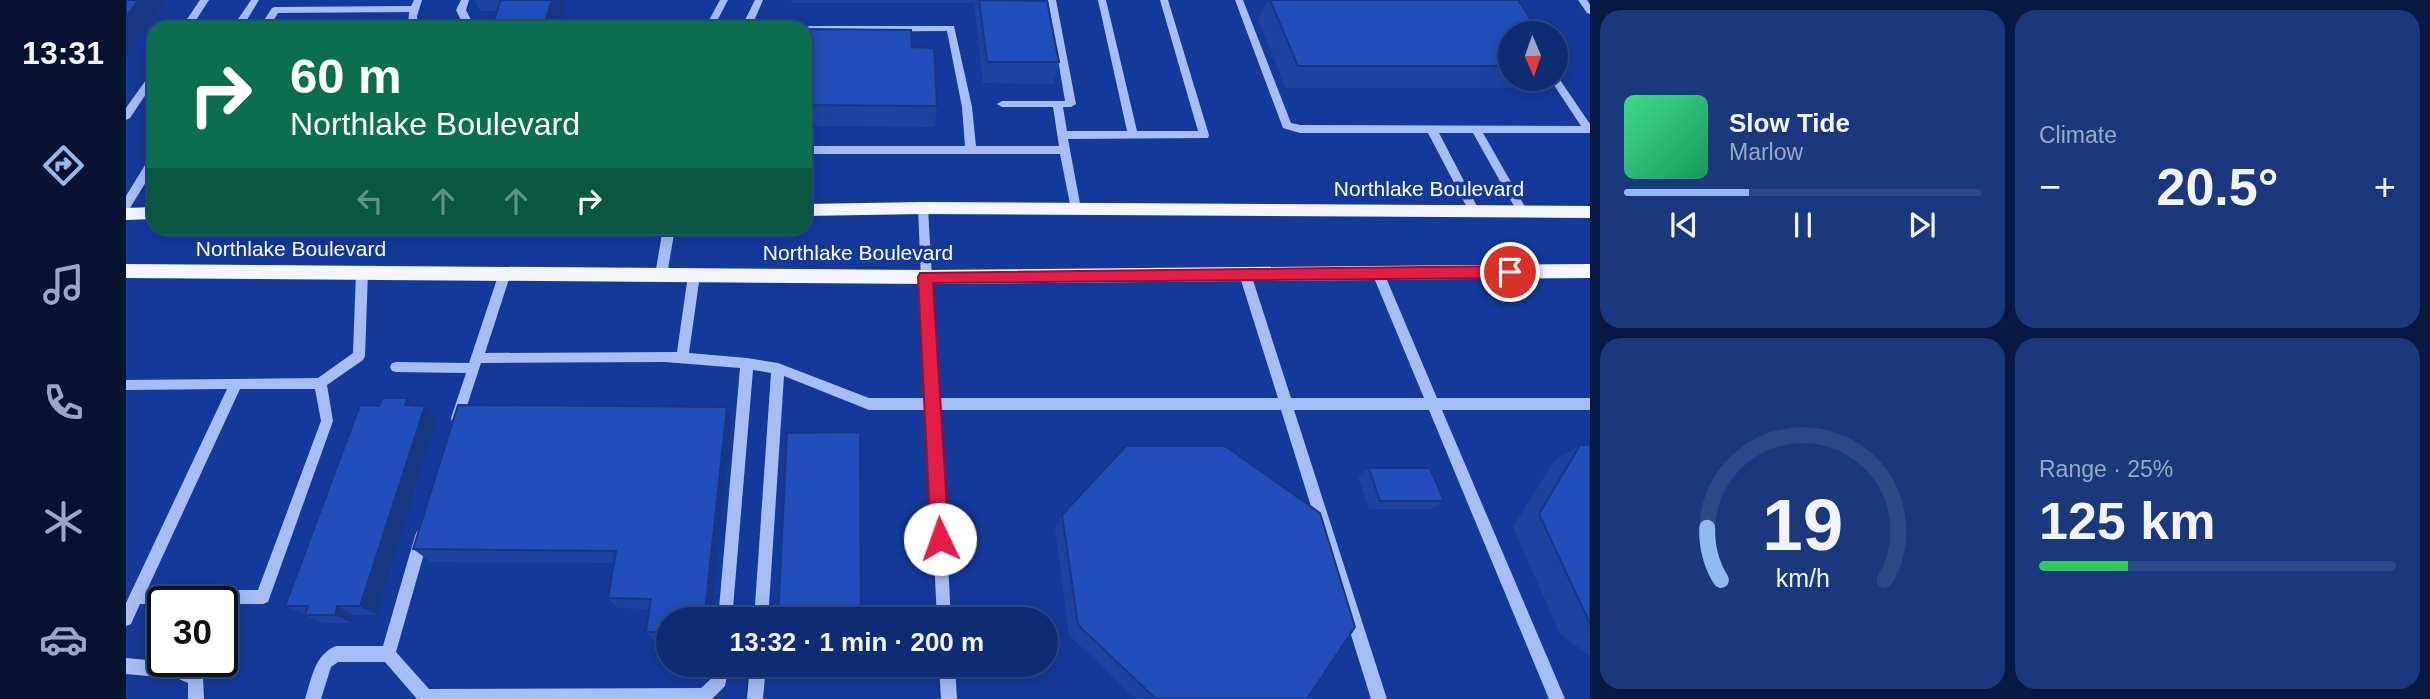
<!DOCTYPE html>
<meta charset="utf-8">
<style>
:root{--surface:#0e2c74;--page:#1c387c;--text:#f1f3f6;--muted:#9ba7c5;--line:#2e4886;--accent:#90b9f0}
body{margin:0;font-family:Arial,sans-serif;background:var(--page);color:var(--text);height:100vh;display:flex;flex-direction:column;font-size:26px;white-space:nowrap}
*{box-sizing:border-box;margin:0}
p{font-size:23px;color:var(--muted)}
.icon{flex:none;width:38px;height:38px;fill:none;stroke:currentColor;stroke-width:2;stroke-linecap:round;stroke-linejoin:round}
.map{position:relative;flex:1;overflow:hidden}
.details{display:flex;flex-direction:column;gap:10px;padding:10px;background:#081840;width:840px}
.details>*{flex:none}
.hud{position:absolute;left:21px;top:21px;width:665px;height:214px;border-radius:21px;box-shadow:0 4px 18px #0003,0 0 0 2px var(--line);background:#0b6e4f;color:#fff;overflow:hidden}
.needle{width:46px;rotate:178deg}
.tools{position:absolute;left:1372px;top:21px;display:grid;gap:14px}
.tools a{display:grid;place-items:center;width:70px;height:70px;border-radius:50%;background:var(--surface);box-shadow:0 4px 18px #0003,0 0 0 2px var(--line);font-size:35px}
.speed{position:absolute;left:21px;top:586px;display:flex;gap:14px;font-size:35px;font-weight:700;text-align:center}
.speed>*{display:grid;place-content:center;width:91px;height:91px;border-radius:50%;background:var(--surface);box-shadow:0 4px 18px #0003,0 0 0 2px var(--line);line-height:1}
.speed .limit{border:4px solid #111;border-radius:10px;background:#fff;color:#111}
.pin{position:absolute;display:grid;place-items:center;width:60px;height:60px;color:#fff;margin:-30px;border:4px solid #fff;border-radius:50%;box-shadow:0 2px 7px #0007}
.me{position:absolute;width:77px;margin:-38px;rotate:357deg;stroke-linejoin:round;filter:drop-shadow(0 0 5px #0008)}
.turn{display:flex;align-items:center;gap:24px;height:147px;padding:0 28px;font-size:32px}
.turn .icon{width:91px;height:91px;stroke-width:2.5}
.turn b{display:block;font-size:49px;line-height:60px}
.lanes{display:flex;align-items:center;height:66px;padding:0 28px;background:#0003;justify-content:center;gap:35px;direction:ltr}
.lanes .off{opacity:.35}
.big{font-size:52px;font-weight:700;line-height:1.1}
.details .tile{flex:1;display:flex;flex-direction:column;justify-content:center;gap:10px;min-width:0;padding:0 24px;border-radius:21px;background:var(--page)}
.details .dial{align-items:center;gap:0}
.dial svg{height:182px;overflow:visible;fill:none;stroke:var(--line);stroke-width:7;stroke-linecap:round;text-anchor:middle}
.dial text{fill:var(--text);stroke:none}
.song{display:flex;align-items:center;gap:21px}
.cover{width:84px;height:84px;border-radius:10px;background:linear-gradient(135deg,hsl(150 70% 55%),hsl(150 70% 35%))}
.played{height:7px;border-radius:4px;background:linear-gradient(90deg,var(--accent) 35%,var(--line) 35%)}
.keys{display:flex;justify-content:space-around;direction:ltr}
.heat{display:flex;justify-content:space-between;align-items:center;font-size:38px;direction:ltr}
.charge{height:10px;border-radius:5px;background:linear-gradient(90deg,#34c759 25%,var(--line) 0)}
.details .tiles{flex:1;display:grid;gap:10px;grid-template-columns:repeat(2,1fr)}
.trip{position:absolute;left:530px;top:607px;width:402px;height:70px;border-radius:35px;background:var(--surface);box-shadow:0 4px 18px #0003,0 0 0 2px var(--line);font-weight:700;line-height:70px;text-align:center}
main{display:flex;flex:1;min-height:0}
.menu{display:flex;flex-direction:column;width:126px;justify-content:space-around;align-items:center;background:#06122e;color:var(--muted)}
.menu .icon{width:49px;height:49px}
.menu .current{color:var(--accent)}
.menu b{font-size:32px;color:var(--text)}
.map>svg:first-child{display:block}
</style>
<main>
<nav class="menu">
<b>13:31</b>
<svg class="icon current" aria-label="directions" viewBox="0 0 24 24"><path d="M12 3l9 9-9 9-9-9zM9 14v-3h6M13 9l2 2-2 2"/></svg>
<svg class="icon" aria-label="music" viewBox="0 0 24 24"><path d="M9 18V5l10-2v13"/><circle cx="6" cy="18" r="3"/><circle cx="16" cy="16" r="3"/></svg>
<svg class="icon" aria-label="phone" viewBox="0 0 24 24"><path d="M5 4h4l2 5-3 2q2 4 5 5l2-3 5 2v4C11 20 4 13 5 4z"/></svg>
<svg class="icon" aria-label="climate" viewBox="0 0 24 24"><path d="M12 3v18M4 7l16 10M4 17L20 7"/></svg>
<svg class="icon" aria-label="car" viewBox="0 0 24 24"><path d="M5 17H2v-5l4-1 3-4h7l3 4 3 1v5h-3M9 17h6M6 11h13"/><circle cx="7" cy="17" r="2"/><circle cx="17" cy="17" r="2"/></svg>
</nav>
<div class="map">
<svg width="1464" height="699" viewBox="0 0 1464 699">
<rect width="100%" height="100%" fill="#133a9a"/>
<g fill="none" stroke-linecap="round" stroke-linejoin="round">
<g fill="#a6bef3" fill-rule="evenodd">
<polygon points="74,0 83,0 65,28 55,28"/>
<polygon points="125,0 133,0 116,28 106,28"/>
<polygon points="288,0 296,0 291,16 292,28 282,28 283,12 152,13 143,28 133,28 146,8 149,7 285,6"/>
<polygon points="335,0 343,0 340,10 349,28 339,28 330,10"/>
<polygon points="594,0 602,0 590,23 616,26 629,0 637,0 625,28 457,28 462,25 582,22"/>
<polygon points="922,0 930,0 950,104 945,107 937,107 941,131 1001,131 972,0 980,0 1011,131 1072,131 1034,0 1042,0 1083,135 1082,138 942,139 955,209 950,213 945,209 934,154 679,154 679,146 839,146 836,107 821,31 679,32 679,28 675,28 679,26 828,26 846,107 850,146 933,146 927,107 876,107 871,104 876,101 939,101"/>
<polygon points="1109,0 1117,0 1165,123 1174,125 1455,126 1424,79 1430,79 1430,76 1432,77 1464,124 1464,133 1357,133 1402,212 1397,216 1393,215 1347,133 1313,133 1354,212 1349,216 1345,215 1302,133 1174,133 1157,128"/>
<polygon points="1452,0 1461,0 1464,5 1464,14 1461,13"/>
<polygon points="28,72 28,82 4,118 0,120 0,108 25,73"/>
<polygon points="28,156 28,169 4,208 0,209 0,196 24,157"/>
<polygon points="797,204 802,208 813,398 1152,398 1113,274 1119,269 1125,274 1165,398 1298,398 1246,273 1252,268 1258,273 1311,398 1464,398 1464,410 1316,410 1439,699 1423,699 1303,410 1168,410 1261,699 1245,699 1155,410 814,410 825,620 811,620 801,410 743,410 658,376 642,620 628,620 645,373 627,370 606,620 592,620 614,368 539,362 355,363 337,418 336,422 331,424 326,422 325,418 340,373 270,372 266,371 264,367 266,363 270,362 343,363 373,273 379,268 385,273 359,353 551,352 562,275 568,270 574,275 563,353 621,358 652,363 743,398 800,398 792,208"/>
<polygon points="537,228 549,228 541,275 535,280 529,275"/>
<path d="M236,267L242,272L239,356L237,360L201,385L207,421L142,602L137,604H96V602H37V604H14L5,624L0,626V603L101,389L0,390V380L192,378L227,353L230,272ZM114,389H189L195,421L132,590H21Z"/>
<path d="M296,529L301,531L303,536L270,652L303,689L575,688L587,677V665H603L599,686L586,699H291L259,662H212L205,667L195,699H179C186,678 188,655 210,646H257L289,536L291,531Z"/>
<polygon points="0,658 53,663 74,673 77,678 78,699 62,699 62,683 53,679 0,674"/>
<polygon points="624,665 640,665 637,699 621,699"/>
<polygon points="813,665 829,665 831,699 815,699"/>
</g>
<g fill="#f3f6ff" fill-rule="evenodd">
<polygon points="797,202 1464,206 1464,218 797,214 679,216 679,204"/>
<polygon points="28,207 28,219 0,220 0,208"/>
<polygon points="0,264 800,270 1464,264 1464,278 800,284 0,278"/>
</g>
</g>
<g fill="#1c449f">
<polygon points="349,0 440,0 432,28 365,28 371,11 354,11"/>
<polygon points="665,0 903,0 933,62 927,84 857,83 848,3 665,3"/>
<polygon points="1142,0 1392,0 1384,33 1384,79 1426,79 1418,88 1160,88 1132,19"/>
<polygon points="679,29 786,47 811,106 809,127 679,126"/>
<polygon points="1430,56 1437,66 1430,74"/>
<polygon points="289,406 299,406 311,419 251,615 228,615 226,623 197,623 159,606"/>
<polygon points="601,407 605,424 542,620 542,642 529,642 520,632 524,609 492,608 482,598 488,563 305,562 287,549"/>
<polygon points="1454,445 1464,445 1464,656 1434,634 1387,527 1428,461"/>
<polygon points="1243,468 1318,501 1305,509 1243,509 1232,476"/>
<polygon points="936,515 1181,699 1010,699 943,635 929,528"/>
</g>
<g fill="#173782">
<polygon points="13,0 37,0 39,2 0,56 0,17"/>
<polygon points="426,0 440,0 432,28 417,28"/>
<polygon points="282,398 295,411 279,405"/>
<polygon points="299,406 311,419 251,615 234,606"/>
<polygon points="601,407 605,424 585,620 578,620"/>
<polygon points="211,606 228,615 226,623 209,615"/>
</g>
<g fill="#214fb9" stroke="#173782" stroke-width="2">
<polygon points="0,0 13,0 0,17"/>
<polygon points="375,0 426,0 417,28 365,28"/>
<polygon points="853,0 921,1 933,62 861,62"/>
<polygon points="1144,0 1392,0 1414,33 1384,33 1384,66 1172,66"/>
<polygon points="679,29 785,30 786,47 808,48 811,106 679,105"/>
<polygon points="1430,56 1437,66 1430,66"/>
<polygon points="256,398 282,398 279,405 299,406 234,606 211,606 209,615 179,615 182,606 159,606 234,405 253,406"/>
<polygon points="332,405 601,407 578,620 542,620 542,633 520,632 525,599 482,598 490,551 287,549"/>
<polygon points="734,432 735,620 652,620 661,433"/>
<polygon points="1454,445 1464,445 1464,624 1413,514"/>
<polygon points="1000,446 1099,446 1194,513 1229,627 1181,699 1030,699 952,625 936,515"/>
<polygon points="1243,468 1304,468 1318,501 1254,501"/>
</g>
<polygon fill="#e11d48" stroke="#92132f" stroke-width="2" points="1384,266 1392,272 1384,278 807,283 823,539 821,545 814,547 808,545 805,539 792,277 794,273"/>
<g text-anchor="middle" stroke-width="7" stroke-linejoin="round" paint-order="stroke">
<g font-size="21" fill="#fff" stroke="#133a9a">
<text x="1303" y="196">Northlake Boulevard</text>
<text x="165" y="256">Northlake Boulevard</text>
<text x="732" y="260">Northlake Boulevard</text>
</g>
</g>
</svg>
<div class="tools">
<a><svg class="needle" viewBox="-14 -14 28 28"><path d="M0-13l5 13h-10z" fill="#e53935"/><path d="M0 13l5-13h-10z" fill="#9ba7c5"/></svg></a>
</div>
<div class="speed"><div class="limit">30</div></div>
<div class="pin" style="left:1384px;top:272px;background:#d93025"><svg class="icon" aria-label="arrive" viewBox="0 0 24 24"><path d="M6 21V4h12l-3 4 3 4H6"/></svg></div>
<svg class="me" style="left:814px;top:539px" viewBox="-20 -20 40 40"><circle r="19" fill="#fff"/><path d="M0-13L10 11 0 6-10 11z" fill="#e11d48"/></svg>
<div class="trip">13:32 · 1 min · 200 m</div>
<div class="hud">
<div class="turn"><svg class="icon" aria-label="right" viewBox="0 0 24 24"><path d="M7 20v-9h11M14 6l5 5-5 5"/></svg><div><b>60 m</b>Northlake Boulevard</div></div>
<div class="lanes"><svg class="icon off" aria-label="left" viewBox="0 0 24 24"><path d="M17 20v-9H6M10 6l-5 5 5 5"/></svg><svg class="icon off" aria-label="ahead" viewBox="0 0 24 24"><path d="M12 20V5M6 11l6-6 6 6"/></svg><svg class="icon off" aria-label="ahead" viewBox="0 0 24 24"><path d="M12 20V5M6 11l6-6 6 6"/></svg><svg class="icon" aria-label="right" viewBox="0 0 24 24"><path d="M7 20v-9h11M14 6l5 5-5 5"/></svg></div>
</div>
</div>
<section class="details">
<div class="tiles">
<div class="tile">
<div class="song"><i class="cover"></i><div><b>Slow Tide</b><p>Marlow</p></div></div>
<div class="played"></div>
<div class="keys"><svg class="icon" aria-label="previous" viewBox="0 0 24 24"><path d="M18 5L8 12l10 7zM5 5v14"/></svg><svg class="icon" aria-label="pause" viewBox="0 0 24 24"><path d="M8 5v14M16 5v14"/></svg><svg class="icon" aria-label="next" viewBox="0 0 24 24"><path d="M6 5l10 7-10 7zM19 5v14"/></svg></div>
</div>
<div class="tile"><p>Climate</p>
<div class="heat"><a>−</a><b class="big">20.5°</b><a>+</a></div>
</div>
<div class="tile dial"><svg viewBox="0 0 100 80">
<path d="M14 69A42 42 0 1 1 86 69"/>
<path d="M14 69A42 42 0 0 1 8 46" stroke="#90b9f0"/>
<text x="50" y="56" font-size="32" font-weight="700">19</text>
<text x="50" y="72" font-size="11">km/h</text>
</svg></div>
<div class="tile"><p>Range · 25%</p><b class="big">125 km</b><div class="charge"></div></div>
</div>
</section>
</main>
